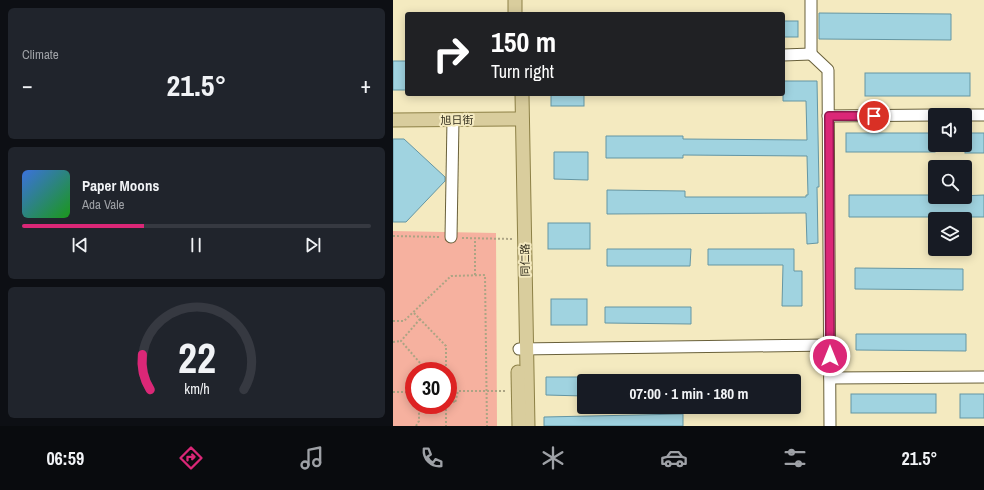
<!DOCTYPE html>
<meta charset="utf-8">
<style>
:root{--surface:#171b24;--page:#20242c;--text:#f1f3f6;--muted:#9ea1a6;--line:#363941;--accent:#db2777}
body{margin:0;font-family:"Archivo Narrow","Noto Sans SC",sans-serif;background:var(--page);color:var(--text);height:100vh;display:flex;flex-direction:column;font-size:15px;white-space:nowrap}
*{box-sizing:border-box;margin:0}
p{font-size:13px;color:var(--muted)}
.icon{flex:none;width:22px;height:22px;fill:none;stroke:currentColor;stroke-width:2;stroke-linecap:round;stroke-linejoin:round}
.map{position:relative;flex:1;overflow:hidden}
.drawer{display:flex;flex-direction:column;gap:8px;padding:8px;background:#0d0f14;width:393px}
.drawer>*{flex:none}
.guide{position:absolute;left:12px;top:12px;width:380px;height:84px;border-radius:4px;box-shadow:0 2px 10px #0003;background:#202124;color:#fff;overflow:hidden}
.fabs{position:absolute;left:535px;top:108px;display:grid;gap:8px}
.fabs a{display:grid;place-items:center;width:44px;height:44px;border-radius:4px;background:var(--surface);box-shadow:0 2px 10px #0003;font-size:20px}
.speed{position:absolute;left:12px;top:362px;display:flex;gap:8px;font-size:20px;font-weight:700;text-align:center}
.speed>*{display:grid;place-content:center;width:52px;height:52px;border-radius:50%;background:var(--surface);box-shadow:0 2px 10px #0003;line-height:1}
.speed .limit{border:6px solid #d22;background:#fff;color:#111}
.pin{position:absolute;display:grid;place-items:center;width:34px;height:34px;color:#fff;margin:-17px;border:2px solid #fff;border-radius:50%;box-shadow:0 1px 4px #0007}
.me{position:absolute;width:44px;margin:-22px;rotate:0deg;stroke-linejoin:round;filter:drop-shadow(0 0 3px #0008)}
.turn{display:flex;align-items:center;gap:14px;height:84px;padding:0 20px;font-size:18px}
.turn .icon{width:52px;height:52px;stroke-width:2.5}
.turn b{display:block;font-size:28px;line-height:34px}
.big{font-size:30px;font-weight:700;line-height:1.1}
.drawer .widget{flex:1;display:flex;flex-direction:column;justify-content:center;gap:6px;min-width:0;padding:0 14px;border-radius:6px;background:var(--page)}
.drawer .dial{align-items:center;gap:0}
.dial svg{height:104px;overflow:visible;fill:none;stroke:var(--line);stroke-width:7;stroke-linecap:round;text-anchor:middle}
.dial text{fill:var(--text);stroke:none}
.song{display:flex;align-items:center;gap:12px}
.cover{width:48px;height:48px;border-radius:6px;background:linear-gradient(135deg,hsl(220 70% 55%),hsl(120 70% 35%))}
.played{height:4px;border-radius:2px;background:linear-gradient(90deg,var(--accent) 35%,var(--line) 35%)}
.keys{display:flex;justify-content:space-around;direction:ltr}
.heat{display:flex;justify-content:space-between;align-items:center;font-size:22px;direction:ltr}
.trip{position:absolute;left:184px;top:374px;width:224px;height:40px;border-radius:4px;background:var(--surface);box-shadow:0 2px 10px #0003;font-weight:700;line-height:40px;text-align:center}
.dock{display:flex;height:64px;justify-content:space-around;align-items:center;background:#090b0e;color:var(--muted)}
.dock .icon{width:28px;height:28px}
.dock .active{color:var(--accent)}
.dock b{font-size:18px;color:var(--text)}
main{display:flex;flex:1;min-height:0}
.map>svg:first-child{display:block}
</style>
<main>
<section class="drawer">
<div class="widget"><p>Climate</p>
<div class="heat"><a>−</a><b class="big">21.5°</b><a>+</a></div>
</div>
<div class="widget">
<div class="song"><i class="cover"></i><div><b>Paper Moons</b><p>Ada Vale</p></div></div>
<div class="played"></div>
<div class="keys"><svg class="icon" aria-label="previous" viewBox="0 0 24 24"><path d="M18 5L8 12l10 7zM5 5v14"/></svg><svg class="icon" aria-label="pause" viewBox="0 0 24 24"><path d="M8 5v14M16 5v14"/></svg><svg class="icon" aria-label="next" viewBox="0 0 24 24"><path d="M6 5l10 7-10 7zM19 5v14"/></svg></div>
</div>
<div class="widget dial"><svg viewBox="0 0 100 80">
<path d="M14 69A42 42 0 1 1 86 69"/>
<path d="M14 69A42 42 0 0 1 8 42" stroke="#db2777"/>
<text x="50" y="56" font-size="32" font-weight="700">22</text>
<text x="50" y="72" font-size="11">km/h</text>
</svg></div>
</section>
<div class="map">
<svg width="591" height="426" viewBox="0 0 591 426">
<rect width="100%" height="100%" fill="#f4eac0"/>
<path fill="#f6b19f" fill-rule="evenodd" d="M0,231L103,233L104,426H0ZM21,371H55V405H21Z"/>
<g fill="#a0d3e0" stroke="#6596a3">
<polygon points="426,13 558,14 558,40 426,39"/>
<rect x="390" y="21" width="15" height="16"/>
<rect x="0" y="61" width="14" height="29"/>
<rect x="472" y="73" width="105" height="23"/>
<polygon points="390,81 424,81 426,187 424,187 425,243 414,244 413,213 214,214 214,190 292,191 292,197 413,197 413,195 415,195 414,156 290,155 290,158 213,158 213,136 290,136 290,139 414,140 413,101 390,101"/>
<rect x="158" y="94" width="33" height="12"/>
<rect x="453" y="133" width="89" height="19"/>
<rect x="572" y="133" width="19" height="20"/>
<polygon points="0,139 11,139 52,177 52,181 13,222 0,222"/>
<polygon points="161,152 195,152 195,180 161,179"/>
<polygon points="456,195 542,195 542,197 591,195 591,217 456,217"/>
<rect x="155" y="223" width="42" height="26"/>
<polygon points="214,249 298,249 297,266 214,266"/>
<polygon points="315,249 401,249 401,271 409,271 409,306 389,306 390,265 315,265"/>
<polygon points="462,268 570,269 570,290 462,289"/>
<rect x="158" y="299" width="36" height="26"/>
<polygon points="212,307 298,307 298,324 212,323"/>
<polygon points="463,334 573,334 573,351 463,350"/>
<polygon points="153,377 191,377 191,396 153,395"/>
<rect x="458" y="394" width="85" height="19"/>
<rect x="567" y="394" width="24" height="24"/>
<polygon points="290,414 290,426 151,426 151,417"/>
</g>
<g fill="none" stroke-linecap="round" stroke-linejoin="round">
<g stroke="#69603a" stroke-width="13">
<g id="minor">
<polyline points="418,54 435,70 437,426"/>
<polyline points="418,54 418,0"/>
<polyline points="390,55 418,54"/>
<polyline points="572,115 591,115"/>
<polyline points="435,116 542,115"/>
<polyline points="58,237 60,120"/>
<polyline points="126,349 437,345"/>
<polyline points="437,378 591,377"/>
</g>
</g>
<g stroke="#8d8046" stroke-width="15">
<g id="major">
<polyline points="122,0 122,14"/>
<polyline points="129,94 135,426"/>
<polyline points="0,120 129,119"/>
<polyline points="125,372 126,426"/>
</g>
</g>
<g stroke="#aca484" stroke-width="2" stroke-dasharray="2 2" stroke-linecap="butt">
<polyline points="0,236 48,237"/>
<polyline points="69,238 120,239"/>
<polyline points="82,275 82,238"/>
<polyline points="21,313 53,346 53,371"/>
<polyline points="27,319 8,341 28,364 28,371"/>
<polyline points="0,321 11,321 58,276 92,275 94,426"/>
<polyline points="0,342 8,341"/>
<polyline points="0,392 21,392"/>
<polyline points="55,395 62,403 65,391 114,391"/>
<polyline points="53,405 53,426"/>
<polyline points="23,426 26,421 26,405"/>
</g>
<use href="#minor" stroke="#fff" stroke-width="11"/>
<use href="#major" stroke="#d9cd9d" stroke-width="13"/>
</g>
<g fill="none" stroke-linecap="round" stroke-linejoin="round">
<g stroke="#8e194d" stroke-width="10">
<polyline id="route" points="437,356 436,116 481,116"/>
</g>
<use href="#route" stroke="#db2777" stroke-width="7"/>
</g>
<g text-anchor="middle" stroke-width="4" stroke-linejoin="round" paint-order="stroke">
<g font-size="11" fill="#312d1d" stroke="#f4eac0">
<text transform="translate(64 120) rotate(-1)" y="4">旭日街</text>
<text transform="translate(132 260) rotate(-91)" y="4">同仁路</text>
</g>
</g>
</svg>
<div class="fabs">
<a><svg class="icon" aria-label="sound" viewBox="0 0 24 24"><path d="M4 9h4l5-4v14l-5-4H4zM17 9q2 3 0 6"/></svg></a>
<a><svg class="icon" aria-label="search" viewBox="0 0 24 24"><circle cx="10" cy="10" r="6"/><path d="M15 15l6 6"/></svg></a>
<a><svg class="icon" aria-label="layers" viewBox="0 0 24 24"><path d="M12 4l9 5-9 5-9-5zM3 14l9 5 9-5"/></svg></a>
</div>
<div class="speed"><div class="limit">30</div></div>
<div class="pin" style="left:481px;top:116px;background:#d93025"><svg class="icon" aria-label="arrive" viewBox="0 0 24 24"><path d="M6 21V4h12l-3 4 3 4H6"/></svg></div>
<svg class="me" style="left:437px;top:356px" viewBox="-20 -20 40 40"><circle r="17" fill="#db2777" stroke="#fff" stroke-width="3"/><path d="M0-11L8 9 0 5-8 9z" fill="#fff"/></svg>
<div class="trip">07:00 · 1 min · 180 m</div>
<div class="guide">
<div class="turn"><svg class="icon" aria-label="right" viewBox="0 0 24 24"><path d="M7 20v-9h11M14 6l5 5-5 5"/></svg><div><b>150 m</b>Turn right</div></div>
</div>
</div>
</main>
<nav class="dock">
<b>06:59</b>
<svg class="icon active" aria-label="directions" viewBox="0 0 24 24"><path d="M12 3l9 9-9 9-9-9zM9 14v-3h6M13 9l2 2-2 2"/></svg>
<svg class="icon" aria-label="music" viewBox="0 0 24 24"><path d="M9 18V5l10-2v13"/><circle cx="6" cy="18" r="3"/><circle cx="16" cy="16" r="3"/></svg>
<svg class="icon" aria-label="phone" viewBox="0 0 24 24"><path d="M5 4h4l2 5-3 2q2 4 5 5l2-3 5 2v4C11 20 4 13 5 4z"/></svg>
<svg class="icon" aria-label="climate" viewBox="0 0 24 24"><path d="M12 3v18M4 7l16 10M4 17L20 7"/></svg>
<svg class="icon" aria-label="car" viewBox="0 0 24 24"><path d="M5 17H2v-5l4-1 3-4h7l3 4 3 1v5h-3M9 17h6M6 11h13"/><circle cx="7" cy="17" r="2"/><circle cx="17" cy="17" r="2"/></svg>
<svg class="icon" aria-label="filters" viewBox="0 0 24 24"><path d="M4 7h16M4 17h16"/><circle cx="9" cy="7" r="2"/><circle cx="15" cy="17" r="2"/></svg>
<b>21.5°</b>
</nav>
